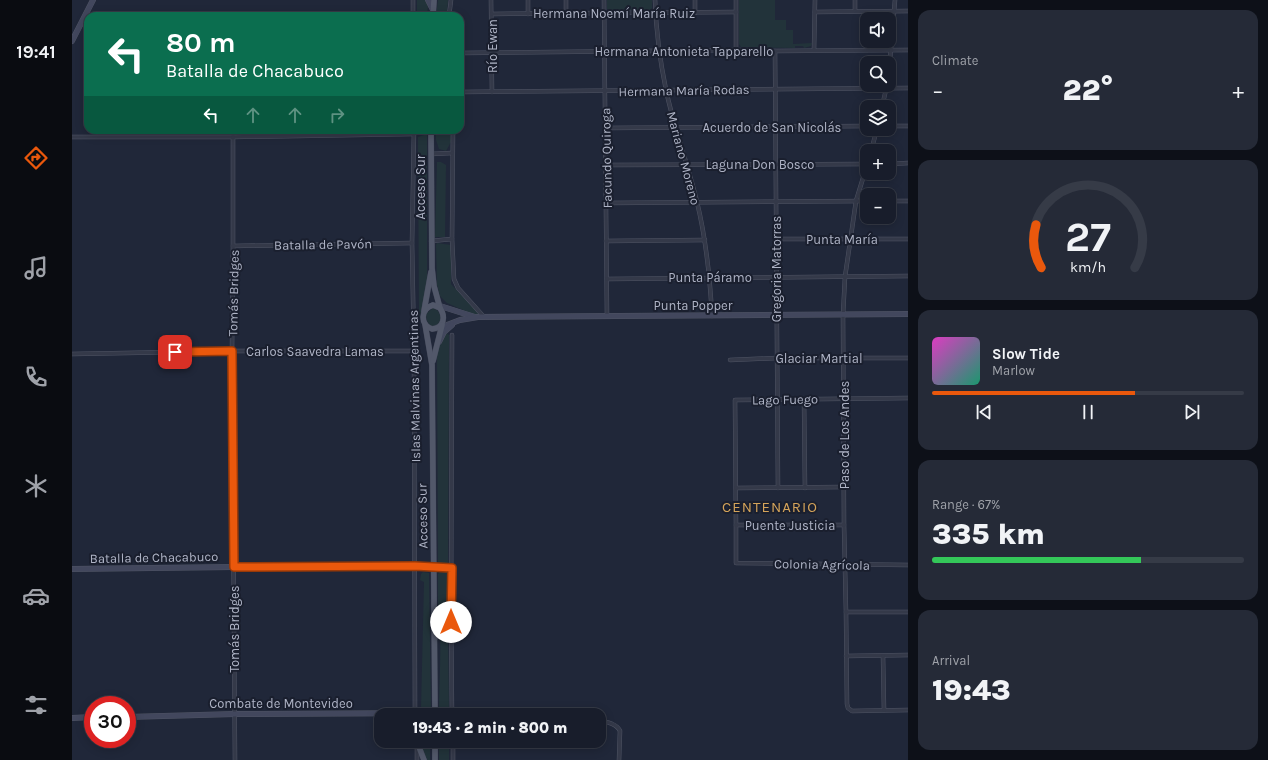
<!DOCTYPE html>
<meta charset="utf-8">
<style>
:root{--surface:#181d2b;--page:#252a37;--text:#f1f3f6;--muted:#9fa2a9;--line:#363b47;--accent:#ea580c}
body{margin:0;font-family:Karla,sans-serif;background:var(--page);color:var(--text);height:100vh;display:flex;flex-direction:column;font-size:15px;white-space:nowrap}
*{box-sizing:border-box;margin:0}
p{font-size:13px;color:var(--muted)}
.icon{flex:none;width:22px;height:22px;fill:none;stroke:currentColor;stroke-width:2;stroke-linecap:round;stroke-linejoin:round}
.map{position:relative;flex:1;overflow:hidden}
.drawer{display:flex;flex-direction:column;gap:10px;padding:10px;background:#0d1018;width:360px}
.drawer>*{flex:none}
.guide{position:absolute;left:12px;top:12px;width:380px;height:122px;border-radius:12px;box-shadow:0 2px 10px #0003,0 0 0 1px var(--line);background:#0b6e4f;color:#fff;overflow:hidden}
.fabs{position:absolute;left:788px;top:12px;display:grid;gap:8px}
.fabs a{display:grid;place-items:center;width:36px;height:36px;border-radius:8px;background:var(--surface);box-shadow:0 2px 10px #0003,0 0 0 1px var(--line);font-size:20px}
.speed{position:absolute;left:12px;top:696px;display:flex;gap:8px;font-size:20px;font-weight:700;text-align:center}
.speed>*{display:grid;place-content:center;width:52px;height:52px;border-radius:50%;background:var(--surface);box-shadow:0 2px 10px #0003,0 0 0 1px var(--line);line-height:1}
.speed .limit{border:6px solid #d22;background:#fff;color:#111}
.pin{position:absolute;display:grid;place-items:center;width:34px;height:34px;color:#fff;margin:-17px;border-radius:8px;box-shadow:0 2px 6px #0006}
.me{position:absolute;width:44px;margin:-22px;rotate:0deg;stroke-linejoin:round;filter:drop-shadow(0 0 3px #0008)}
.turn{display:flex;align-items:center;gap:14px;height:84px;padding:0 16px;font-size:18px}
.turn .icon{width:52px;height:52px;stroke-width:2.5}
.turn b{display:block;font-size:28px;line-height:34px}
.lanes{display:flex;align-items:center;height:38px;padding:0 16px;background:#0003;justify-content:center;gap:20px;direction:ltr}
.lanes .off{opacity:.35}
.big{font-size:30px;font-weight:800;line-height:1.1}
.drawer .tile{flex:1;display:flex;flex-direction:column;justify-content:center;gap:6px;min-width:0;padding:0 14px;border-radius:12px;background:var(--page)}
.drawer .dial{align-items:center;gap:0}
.dial svg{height:104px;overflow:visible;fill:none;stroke:var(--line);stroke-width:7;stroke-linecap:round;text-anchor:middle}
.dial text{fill:var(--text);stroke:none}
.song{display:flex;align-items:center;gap:12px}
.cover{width:48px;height:48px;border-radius:6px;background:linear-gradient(135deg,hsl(310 70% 55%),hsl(160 70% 35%))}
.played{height:4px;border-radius:2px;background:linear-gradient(90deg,var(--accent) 65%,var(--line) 65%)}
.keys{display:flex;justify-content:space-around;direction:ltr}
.heat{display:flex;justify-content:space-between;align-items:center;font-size:22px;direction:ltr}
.charge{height:6px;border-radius:3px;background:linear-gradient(90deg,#34c759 67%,var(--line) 0)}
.trip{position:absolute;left:302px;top:708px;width:232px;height:40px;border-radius:12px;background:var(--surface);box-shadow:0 2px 10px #0003,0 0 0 1px var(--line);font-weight:800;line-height:40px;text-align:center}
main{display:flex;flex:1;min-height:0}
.dock{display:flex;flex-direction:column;width:72px;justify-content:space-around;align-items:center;background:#0a0c11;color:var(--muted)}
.dock .icon{width:28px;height:28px}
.dock .active{color:var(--accent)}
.dock b{font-size:18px;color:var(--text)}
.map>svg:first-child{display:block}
</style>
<main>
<nav class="dock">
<b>19:41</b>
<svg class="icon active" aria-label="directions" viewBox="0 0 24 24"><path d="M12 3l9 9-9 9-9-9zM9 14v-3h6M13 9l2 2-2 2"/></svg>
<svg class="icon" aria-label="music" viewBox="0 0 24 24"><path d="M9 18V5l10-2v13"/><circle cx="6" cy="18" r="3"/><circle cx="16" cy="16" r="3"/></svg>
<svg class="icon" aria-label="phone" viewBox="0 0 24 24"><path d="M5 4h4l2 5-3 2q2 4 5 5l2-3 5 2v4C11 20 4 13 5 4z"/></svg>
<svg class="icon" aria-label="climate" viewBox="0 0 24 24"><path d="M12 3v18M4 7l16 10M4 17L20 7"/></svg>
<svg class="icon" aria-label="car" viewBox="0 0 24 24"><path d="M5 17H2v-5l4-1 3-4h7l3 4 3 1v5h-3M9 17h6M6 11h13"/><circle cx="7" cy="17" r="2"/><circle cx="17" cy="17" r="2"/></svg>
<svg class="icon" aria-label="filters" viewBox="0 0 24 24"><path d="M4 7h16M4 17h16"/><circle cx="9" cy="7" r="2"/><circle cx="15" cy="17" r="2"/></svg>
</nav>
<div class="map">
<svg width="836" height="760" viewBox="0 0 836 760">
<rect width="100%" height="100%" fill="#202739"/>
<g fill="#22333a">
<polygon points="345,0 354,0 356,6 355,16 345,16"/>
<polygon points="366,0 376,0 375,16 364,16"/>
<polygon points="535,0 580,0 580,8 578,10 537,10 535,9"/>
<polygon points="667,0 703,0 703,20 714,20 714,30 721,30 721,44 740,43 739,46 732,48 731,46 723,46 723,48 669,47 667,44"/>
<polygon points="364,130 380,130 379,142 374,151 367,149 364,140"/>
<polygon points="355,134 355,288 347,319 346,137"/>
<polygon points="365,162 369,162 374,165 373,237 363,237"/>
<polygon points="365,243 379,245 379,284 407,314 400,314 375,303 368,296 365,285 364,245"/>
<path d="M361,308L366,311C370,317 369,321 364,326H359C355,322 353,319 355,313Z"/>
<polygon points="373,332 377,335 377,342 376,563 374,565 368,564 366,562 365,353"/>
<polygon points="369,570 374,570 378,574 377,607 366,625 366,574"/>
<polygon points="351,572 357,573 359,711 349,711 349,708 352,582 348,580 349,574"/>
<path d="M376,623L377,715H367C367,687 369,660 368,632Z"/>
<polygon points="352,741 358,741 358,760 355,760 349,746 352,744"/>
<rect x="367" y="741" width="10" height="19"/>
</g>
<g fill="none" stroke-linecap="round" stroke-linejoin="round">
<g stroke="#4f5464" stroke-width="4.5">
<g id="street">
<polyline points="341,0 341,16"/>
<polyline points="419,0 420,92"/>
<polyline points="494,0 494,13"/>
<polyline points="532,0 535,316"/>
<path d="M583,0C584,30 588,61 594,90C602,128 616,164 625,202C634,239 638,277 640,316"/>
<polyline points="623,0 623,13"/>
<polyline points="664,0 664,50"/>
<polyline points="783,0 783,11"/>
<polyline points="743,12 836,11"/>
<polyline points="420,14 664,12"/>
<polyline points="456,14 456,0"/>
<polyline points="377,16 379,0"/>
<polyline points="742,50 743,0"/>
<polyline points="703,51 706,488"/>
<polyline points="388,53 664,50 703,51 836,50"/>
<polyline points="817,72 823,0"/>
<polyline points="388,92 836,88"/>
<polyline points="810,107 815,85"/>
<polyline points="817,126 836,126"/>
<polyline points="533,128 795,126"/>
<polyline points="342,130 340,243 342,351 343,714"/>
<polyline points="381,130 380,239 382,279 386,288 412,317"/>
<polyline points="0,137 161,137 341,134"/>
<polyline points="161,137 161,246 160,351 163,760"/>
<polyline points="799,151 805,129"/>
<polyline points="359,154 380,153"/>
<polyline points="817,164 836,163"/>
<polyline points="534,165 795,164"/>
<polyline points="795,165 784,201 773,277 771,315 772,525 774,612 775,704 776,708 780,711 836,710"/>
<polyline points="817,201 836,201"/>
<polyline points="535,203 795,201"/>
<polyline points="704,239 836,239"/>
<polyline points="359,241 380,239"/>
<polyline points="534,241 633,240"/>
<polyline points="161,246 340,243"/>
<polyline points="535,279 836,276"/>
<polyline points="380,335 379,607 380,715"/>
<polyline points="0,354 160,351 342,351"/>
<polyline points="658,360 705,358 836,358"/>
<polyline points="836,398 663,400 664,525 664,563 836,565"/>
<polyline points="732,399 733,488"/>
<polyline points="664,488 772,487"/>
<polyline points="664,525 772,525"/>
<polyline points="362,567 380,569"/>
<polyline points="774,612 836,612"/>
<polyline points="774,656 836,655"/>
<polyline points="811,656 812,710"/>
<path d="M527,720C535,722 545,724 548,731L547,760"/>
<polyline points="381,741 381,760"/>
<polyline points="345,760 345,744"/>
</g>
</g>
<g stroke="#4f5464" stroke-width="6">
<g id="secondary">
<polyline points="356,0 361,10"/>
<polyline points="0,41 21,0"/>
<polyline points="365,305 403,317"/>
<polyline points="367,328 388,320 406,317 836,314"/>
<polyline points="367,342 372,332 380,325"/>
<polyline points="0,569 162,567 362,567"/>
<polyline points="55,717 163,714 363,713"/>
<polyline points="0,718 21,717"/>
</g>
</g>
<g stroke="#3d4253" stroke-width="6">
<g id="primary">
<polyline points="361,16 362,0"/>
<polyline points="359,130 360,268 362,286 368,308"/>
<path d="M361,305L368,308C374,317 372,328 360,329C348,325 348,309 361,305Z"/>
<polyline points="352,311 359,272"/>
<polyline points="353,324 360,365 363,715"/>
<polyline points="361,361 370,325"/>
<polyline points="363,638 379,607"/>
<polyline points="363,741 363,760"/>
<polyline points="345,742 352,760"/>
</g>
</g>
<use href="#street" stroke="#343949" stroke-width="3.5"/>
<use href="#secondary" stroke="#42475d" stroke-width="5"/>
<use href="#primary" stroke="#52586a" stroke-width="5.5"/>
</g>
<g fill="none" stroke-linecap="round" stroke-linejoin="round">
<g stroke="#983908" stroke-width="10">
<polyline id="route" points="103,352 160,351 162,567 343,566 380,568 379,622"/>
</g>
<use href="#route" stroke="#ea580c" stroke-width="7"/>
</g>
<g text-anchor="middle" stroke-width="4" stroke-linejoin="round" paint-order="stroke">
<g font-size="13" fill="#afb4c6" stroke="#1a1f2e">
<text x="542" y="18">Hermana Noemí María Ruiz</text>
<text transform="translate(420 46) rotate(-90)" y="5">Río Ewan</text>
<text x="612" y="56">Hermana Antonieta Tapparello</text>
<text transform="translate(612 90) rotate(-1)" y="5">Hermana María Rodas</text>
<text x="700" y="132">Acuerdo de San Nicolás</text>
<text transform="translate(534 158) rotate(-91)" y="5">Facundo Quiroga</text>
<text transform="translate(612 158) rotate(75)" y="5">Mariano Moreno</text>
<text x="688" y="169">Laguna Don Bosco</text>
<text transform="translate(348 187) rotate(-90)" y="5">Acceso Sur</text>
<text x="770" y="244">Punta María</text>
<text transform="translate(251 244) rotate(-1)" y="5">Batalla de Pavón</text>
<text transform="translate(704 269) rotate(-90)" y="5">Gregoria Matorras</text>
<text x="638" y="282">Punta Páramo</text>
<text transform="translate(161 293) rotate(-89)" y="5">Tomás Bridges</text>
<text x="621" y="310">Punta Popper</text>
<text x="243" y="356">Carlos Saavedra Lamas</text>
<text x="747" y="363">Glaciar Martial</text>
<text transform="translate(342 386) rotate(-91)" y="5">Islas Malvinas Argentinas</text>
<text transform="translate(713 399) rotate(-1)" y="5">Lago Fuego</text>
<text transform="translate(772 435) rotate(-90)" y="5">Paso de Los Andes</text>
<text transform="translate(350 516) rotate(-91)" y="5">Acceso Sur</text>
<text x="718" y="530">Puente Justicia</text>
<text transform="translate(82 557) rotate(-1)" y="5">Batalla de Chacabuco</text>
<text transform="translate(750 564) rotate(1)" y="5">Colonia Agrícola</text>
<text transform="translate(162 629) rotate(-90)" y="5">Tomás Bridges</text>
<text x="209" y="708">Combate de Montevideo</text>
</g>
<g font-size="15" letter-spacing="1" fill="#d5a45a" stroke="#1a1f2e">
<text x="698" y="512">CENTENARIO</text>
</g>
</g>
</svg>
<div class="fabs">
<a><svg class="icon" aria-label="sound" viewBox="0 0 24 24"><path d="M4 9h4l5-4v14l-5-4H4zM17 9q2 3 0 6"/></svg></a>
<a><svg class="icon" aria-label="search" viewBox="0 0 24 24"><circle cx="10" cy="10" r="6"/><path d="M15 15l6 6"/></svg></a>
<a><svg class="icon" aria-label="layers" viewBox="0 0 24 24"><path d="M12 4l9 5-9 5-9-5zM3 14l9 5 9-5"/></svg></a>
<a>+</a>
<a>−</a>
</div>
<div class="speed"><div class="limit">30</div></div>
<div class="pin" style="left:103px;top:352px;background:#d93025"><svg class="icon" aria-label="arrive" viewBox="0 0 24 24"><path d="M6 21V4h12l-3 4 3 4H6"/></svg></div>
<svg class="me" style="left:379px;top:622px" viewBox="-20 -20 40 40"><circle r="19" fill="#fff"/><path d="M0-13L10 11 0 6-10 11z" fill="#ea580c"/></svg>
<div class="trip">19:43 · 2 min · 800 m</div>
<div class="guide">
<div class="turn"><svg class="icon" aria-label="left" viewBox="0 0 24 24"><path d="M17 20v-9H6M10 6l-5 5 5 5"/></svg><div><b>80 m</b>Batalla de Chacabuco</div></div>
<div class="lanes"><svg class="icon" aria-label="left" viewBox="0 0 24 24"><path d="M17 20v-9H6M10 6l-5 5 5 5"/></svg><svg class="icon off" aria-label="ahead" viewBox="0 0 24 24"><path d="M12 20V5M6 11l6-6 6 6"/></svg><svg class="icon off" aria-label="ahead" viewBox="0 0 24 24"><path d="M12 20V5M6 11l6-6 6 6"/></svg><svg class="icon off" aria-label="right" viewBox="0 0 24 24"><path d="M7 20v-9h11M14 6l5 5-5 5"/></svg></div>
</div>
</div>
<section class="drawer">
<div class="tile"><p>Climate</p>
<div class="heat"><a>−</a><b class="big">22°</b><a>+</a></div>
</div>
<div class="tile dial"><svg viewBox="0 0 100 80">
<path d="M14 69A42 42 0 1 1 86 69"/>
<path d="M14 69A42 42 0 0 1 10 36" stroke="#ea580c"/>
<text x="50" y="56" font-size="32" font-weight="700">27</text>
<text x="50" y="72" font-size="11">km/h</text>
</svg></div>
<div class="tile">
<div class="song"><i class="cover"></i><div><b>Slow Tide</b><p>Marlow</p></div></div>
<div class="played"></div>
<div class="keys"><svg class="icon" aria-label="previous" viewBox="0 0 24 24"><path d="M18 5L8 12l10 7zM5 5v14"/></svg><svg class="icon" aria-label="pause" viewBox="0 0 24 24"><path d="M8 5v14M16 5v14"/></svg><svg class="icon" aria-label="next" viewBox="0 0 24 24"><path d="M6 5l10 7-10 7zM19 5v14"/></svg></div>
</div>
<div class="tile"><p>Range · 67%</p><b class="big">335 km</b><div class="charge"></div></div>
<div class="tile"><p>Arrival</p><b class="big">19:43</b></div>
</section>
</main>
